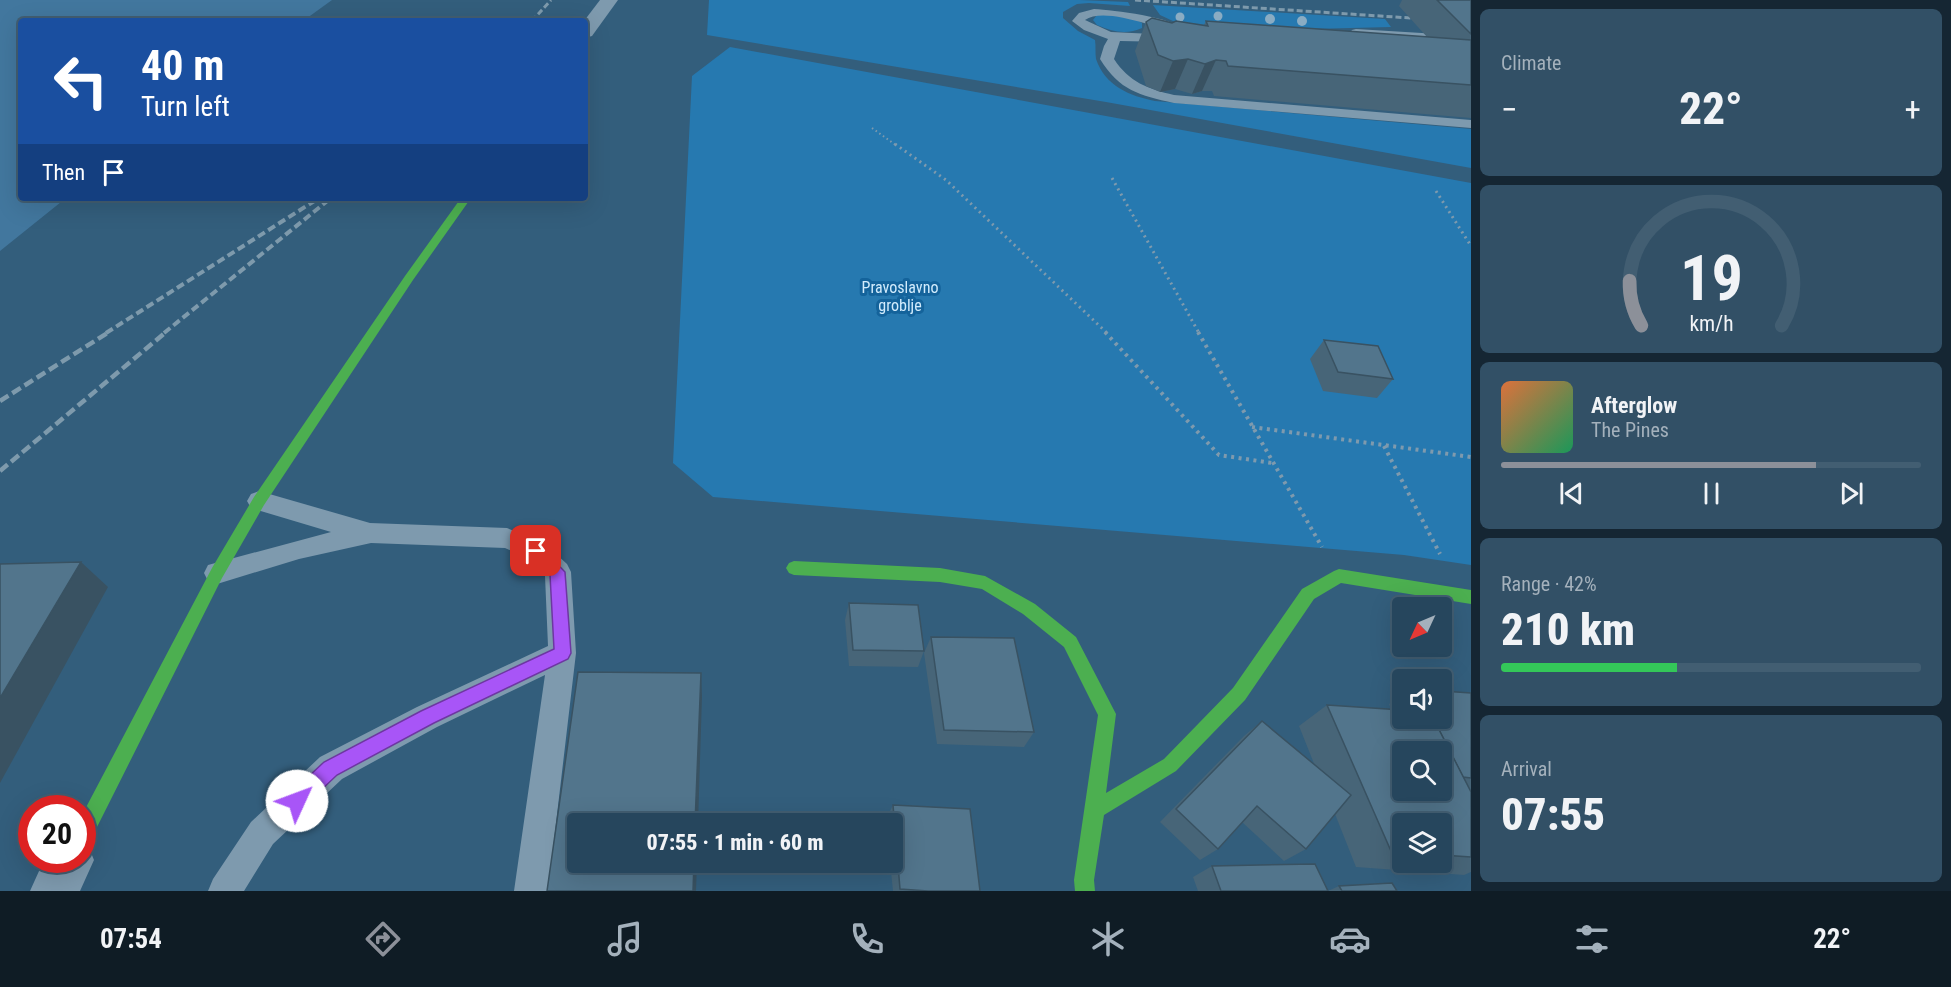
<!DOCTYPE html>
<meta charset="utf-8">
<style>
:root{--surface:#26465d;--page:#325066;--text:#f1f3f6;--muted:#a4b1bc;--line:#425e72;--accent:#8c9099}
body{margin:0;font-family:"Roboto Condensed",sans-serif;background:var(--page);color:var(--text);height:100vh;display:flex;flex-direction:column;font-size:22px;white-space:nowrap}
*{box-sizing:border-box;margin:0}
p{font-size:20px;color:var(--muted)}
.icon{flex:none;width:33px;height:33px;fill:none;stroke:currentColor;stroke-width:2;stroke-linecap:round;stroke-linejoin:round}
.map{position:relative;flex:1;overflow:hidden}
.details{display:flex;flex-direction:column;gap:9px;padding:9px;background:#152633;width:480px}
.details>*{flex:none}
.top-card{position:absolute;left:18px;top:18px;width:570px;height:183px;border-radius:6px;box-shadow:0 6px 24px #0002,0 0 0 2px var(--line);background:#1a4fa0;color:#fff;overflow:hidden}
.needle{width:39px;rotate:226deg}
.controls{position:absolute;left:1392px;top:597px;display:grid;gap:12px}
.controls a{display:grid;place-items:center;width:60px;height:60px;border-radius:6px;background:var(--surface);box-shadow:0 6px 24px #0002,0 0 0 2px var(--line);font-size:30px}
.speed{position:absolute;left:18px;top:795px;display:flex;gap:12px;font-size:30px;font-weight:700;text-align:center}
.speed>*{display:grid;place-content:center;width:78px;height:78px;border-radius:50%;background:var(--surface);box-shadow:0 6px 24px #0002,0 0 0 2px var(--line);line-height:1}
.speed .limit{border:9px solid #d22;background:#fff;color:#111}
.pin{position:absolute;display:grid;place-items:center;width:51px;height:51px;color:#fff;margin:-26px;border-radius:12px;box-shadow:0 3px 9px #0006}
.me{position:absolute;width:66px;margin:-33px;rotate:47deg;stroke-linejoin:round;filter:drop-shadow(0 0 4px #0008)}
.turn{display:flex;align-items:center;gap:21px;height:126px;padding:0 24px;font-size:27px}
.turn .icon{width:78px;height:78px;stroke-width:2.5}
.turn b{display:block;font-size:42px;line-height:51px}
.then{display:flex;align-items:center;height:57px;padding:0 24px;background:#0003;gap:12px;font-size:22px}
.big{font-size:45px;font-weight:800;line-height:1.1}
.details .widget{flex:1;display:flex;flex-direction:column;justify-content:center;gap:9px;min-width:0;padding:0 21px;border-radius:9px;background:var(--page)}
.details .dial{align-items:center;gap:0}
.dial svg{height:156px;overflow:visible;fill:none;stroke:var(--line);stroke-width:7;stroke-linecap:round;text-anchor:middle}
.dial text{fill:var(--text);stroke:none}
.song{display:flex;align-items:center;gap:18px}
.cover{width:72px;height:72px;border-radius:9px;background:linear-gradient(135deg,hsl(20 70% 55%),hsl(150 70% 35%))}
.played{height:6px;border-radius:3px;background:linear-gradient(90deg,var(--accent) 75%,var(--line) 75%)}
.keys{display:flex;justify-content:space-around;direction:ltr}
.heat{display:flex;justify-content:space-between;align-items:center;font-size:33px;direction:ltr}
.charge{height:9px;border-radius:4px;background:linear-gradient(90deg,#34c759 42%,var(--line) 0)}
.trip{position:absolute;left:567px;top:813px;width:336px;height:60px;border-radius:6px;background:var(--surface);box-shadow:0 6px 24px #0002,0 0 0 2px var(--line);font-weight:800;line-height:60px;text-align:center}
.menu{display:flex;height:96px;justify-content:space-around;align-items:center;background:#0f1c25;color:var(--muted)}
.menu .icon{width:42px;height:42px}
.menu .current{color:var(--accent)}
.menu b{font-size:27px;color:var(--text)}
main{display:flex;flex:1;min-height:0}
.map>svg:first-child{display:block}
</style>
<main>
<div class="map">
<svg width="1471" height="891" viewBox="0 0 1471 891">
<rect width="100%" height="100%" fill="#335e7c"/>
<g fill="#2679b0">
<path d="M709,0H1080L1128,2L1130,6L1089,3L1077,4L1063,12V18L1078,31L1095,40C1096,46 1095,53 1096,59C1105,86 1130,96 1155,101L1471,129V168L1106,102L707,35Z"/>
<polygon points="1153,5 1385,19 1391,27 1228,31 1175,22 1160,15"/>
<path d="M1108,13L1134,18L1142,23V28C1127,35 1112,32 1097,25L1093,20L1097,15Z"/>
<polygon points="730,47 1471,183 1471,565 1404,555 713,497 673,463 692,76"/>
</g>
<polygon fill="#42779e" points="0,0 332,0 303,21 21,21 21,198 66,198 0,251"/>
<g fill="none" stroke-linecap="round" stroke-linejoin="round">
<polyline stroke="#7e9aae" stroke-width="2" stroke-dasharray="1.5 3" stroke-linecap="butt" points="872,128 897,146"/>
<g stroke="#7e9aae" stroke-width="3" stroke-dasharray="2 4" stroke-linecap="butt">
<polyline points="895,144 946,180 1107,333"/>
<polyline points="1112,178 1199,333"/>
<polyline points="1436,191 1471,246"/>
</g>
<g stroke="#7e9aae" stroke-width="4" stroke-dasharray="3 4.5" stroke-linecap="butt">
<polyline points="1105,332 1219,455 1272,463"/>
<polyline points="1198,332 1322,547"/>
<polyline points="1252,427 1471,457"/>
<polyline points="1384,446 1440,554"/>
</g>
<g fill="#7e9aae" fill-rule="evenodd">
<path d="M1094,9C1114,10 1172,17 1185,30L1179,34C1158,28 1104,6 1085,20L1111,32L1174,35L1176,38L1174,41L1170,42L1120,41L1114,59C1129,82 1148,89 1174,95L1471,120V128L1174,103C1139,95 1120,91 1100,59L1104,46L1108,39L1084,30L1072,21L1079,13Z"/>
<polygon points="1356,29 1471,36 1471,44 1352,36 1350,33 1352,30"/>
<polygon points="259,491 370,523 507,528 545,544 567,564 571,572 576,653 548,891 514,891 545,675 437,727 342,779 273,844 244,891 208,891 213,879 251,822 320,757 417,707 548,646 545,576 527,558 505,548 371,543 299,559 217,584 208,581 204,573 208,565 331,532 251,508 247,501 251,494"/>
</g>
<g fill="#7e9aae" fill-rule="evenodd">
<polygon points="600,0 618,0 592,36 585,38 584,21"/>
<polygon points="82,841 87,843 94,860 80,891 30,891 44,860 82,860"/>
</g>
<g fill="#4caf50" fill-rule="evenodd">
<polygon points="461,198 471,198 413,280 264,505 222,578 89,843 82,845 82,815 212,568 254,497 405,276"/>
<polygon points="794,561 940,568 985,576 1035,604 1076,637 1116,714 1106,793 1164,759 1233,688 1302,589 1334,571 1339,569 1471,590 1471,604 1341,583 1314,599 1245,700 1176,771 1104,815 1094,880 1095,891 1075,891 1074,880 1098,715 1064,647 1023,614 982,589 940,582 794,575 789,573 786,568 789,563"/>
</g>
<g stroke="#7e9aac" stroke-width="3" stroke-dasharray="6 3" stroke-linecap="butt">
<polyline points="1135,0 1426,19"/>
<polyline points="532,21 551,0"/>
</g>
<g stroke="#7e9aac" stroke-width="4" stroke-dasharray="8 4" stroke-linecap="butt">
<polyline points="106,333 319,198"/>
<polyline points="164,333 331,198"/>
</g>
<g stroke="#7e9aac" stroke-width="4.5" stroke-dasharray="10 4.5" stroke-linecap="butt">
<polyline points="0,401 109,332"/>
<polyline points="0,471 166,332"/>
</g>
</g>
<g fill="#8aacc3">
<circle cx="1218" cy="16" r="4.5"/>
<circle cx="1180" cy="17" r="4.5"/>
<circle cx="1270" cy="19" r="5"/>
<circle cx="1302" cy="21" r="5"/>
</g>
<g fill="#476578" fill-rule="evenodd">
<polygon points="1402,0 1471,0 1471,118 1214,96 1212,91 1202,91 1192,94 1175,89 1160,92 1146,86 1135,51 1146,22 1172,23 1204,25 1206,21 1427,37 1399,6"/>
<polygon points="1324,340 1393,379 1377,398 1323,391 1310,359"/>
<polygon points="849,603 924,651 918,667 849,666 845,620"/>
<polygon points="931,637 1034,732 1024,747 937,744 924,653"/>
<path d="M1471,693V872L1464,875L1356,867L1335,814L1306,849L1284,861L1242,822L1218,849L1200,860L1160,822L1244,736L1262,721L1315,766L1299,726L1327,705L1391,709L1389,704L1402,695V718ZM1402,824H1442V862H1402Z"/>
<polygon points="893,805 980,891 893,891 890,862 892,862 892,824 887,824 887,817"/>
<polygon points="1212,866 1328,891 1339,886 1397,891 1198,891 1193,877"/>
</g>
<g fill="#395262">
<polygon points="1188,59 1175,89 1160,92 1173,61"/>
<polygon points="1216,60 1202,91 1192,94 1205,64"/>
<polygon points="81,562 108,587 0,783 0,698"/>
<polygon points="701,673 702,696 698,824 695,824"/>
<polygon points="694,862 697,862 696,891 693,891"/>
</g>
<g fill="#52758c" stroke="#395262" stroke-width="1.5" fill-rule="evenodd">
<polygon points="1437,0 1471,0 1471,34"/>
<polygon points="1152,18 1172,23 1176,21 1208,26 1206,21 1471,40 1471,85 1228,66 1226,61 1216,60 1205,64 1188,59 1173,61 1158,55 1146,22"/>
<polygon points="1324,340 1378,346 1393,379 1338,372"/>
<polygon points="81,562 0,698 0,564"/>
<polygon points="849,603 918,605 924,651 853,650"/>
<polygon points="931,637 1014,638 1034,732 944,730"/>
<polygon points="578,672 701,673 695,824 578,824 578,862 694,862 693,891 547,891"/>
<polygon points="1442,691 1471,693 1471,778 1463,777 1433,718 1442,718"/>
<path d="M1327,705L1402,710V718H1433L1471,792V857L1442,855V824H1402V852L1391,851ZM1402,752H1442V790H1402Z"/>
<polygon points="1262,721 1351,795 1306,849 1257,806 1218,849 1176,809"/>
<polygon points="893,805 970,809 980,891 928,891 900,889"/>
<polygon points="1315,864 1328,891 1221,891 1212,866"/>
<polygon points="1392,883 1397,891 1342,891 1339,886"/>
</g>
<polygon fill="#a855f7" stroke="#6d37a1" stroke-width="1.5" points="536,545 541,547 565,572 571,653 568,659 434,723 337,775 303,807 297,810 290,807 287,801 290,794 324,762 421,711 554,649 550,575 528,551 530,547"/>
<g text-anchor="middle" stroke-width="6" stroke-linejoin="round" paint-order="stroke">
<g font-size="16" fill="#d2ecfd" stroke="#14639b">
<text x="900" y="293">Pravoslavno<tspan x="900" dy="18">groblje</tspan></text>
</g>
</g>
</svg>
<div class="controls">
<a><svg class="needle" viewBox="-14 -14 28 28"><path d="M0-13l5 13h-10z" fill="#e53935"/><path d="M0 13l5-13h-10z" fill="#a4b1bc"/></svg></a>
<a><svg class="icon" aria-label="sound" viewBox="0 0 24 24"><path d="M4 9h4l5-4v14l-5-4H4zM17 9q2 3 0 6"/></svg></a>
<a><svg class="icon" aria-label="search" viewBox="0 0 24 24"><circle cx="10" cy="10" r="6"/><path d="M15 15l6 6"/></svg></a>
<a><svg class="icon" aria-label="layers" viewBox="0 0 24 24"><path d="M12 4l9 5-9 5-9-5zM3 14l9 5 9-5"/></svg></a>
</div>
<div class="speed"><div class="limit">20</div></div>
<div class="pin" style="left:536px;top:551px;background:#d93025"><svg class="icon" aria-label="arrive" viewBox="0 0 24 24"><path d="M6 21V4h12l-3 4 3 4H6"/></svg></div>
<svg class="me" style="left:297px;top:801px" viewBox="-20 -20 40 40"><circle r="19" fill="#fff"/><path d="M0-13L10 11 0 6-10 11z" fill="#a855f7"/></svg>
<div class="trip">07:55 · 1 min · 60 m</div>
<div class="top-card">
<div class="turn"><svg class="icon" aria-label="left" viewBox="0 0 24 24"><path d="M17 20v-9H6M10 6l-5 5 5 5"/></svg><div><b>40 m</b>Turn left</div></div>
<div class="then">Then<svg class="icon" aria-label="arrive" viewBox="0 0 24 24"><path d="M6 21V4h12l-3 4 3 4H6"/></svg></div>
</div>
</div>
<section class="details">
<div class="widget"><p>Climate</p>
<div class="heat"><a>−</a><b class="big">22°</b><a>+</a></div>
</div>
<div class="widget dial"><svg viewBox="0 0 100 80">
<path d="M14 69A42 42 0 1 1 86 69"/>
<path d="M14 69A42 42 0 0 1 8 46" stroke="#8c9099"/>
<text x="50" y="56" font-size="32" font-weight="700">19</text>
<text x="50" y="72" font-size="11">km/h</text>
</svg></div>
<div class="widget">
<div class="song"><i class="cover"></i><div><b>Afterglow</b><p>The Pines</p></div></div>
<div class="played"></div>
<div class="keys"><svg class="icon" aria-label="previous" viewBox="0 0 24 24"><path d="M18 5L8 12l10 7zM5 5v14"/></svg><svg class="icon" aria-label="pause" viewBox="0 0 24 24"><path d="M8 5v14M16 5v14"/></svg><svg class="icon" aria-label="next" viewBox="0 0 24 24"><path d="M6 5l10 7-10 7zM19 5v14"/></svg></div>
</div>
<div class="widget"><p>Range · 42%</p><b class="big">210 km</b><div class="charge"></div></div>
<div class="widget"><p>Arrival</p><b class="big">07:55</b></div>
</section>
</main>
<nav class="menu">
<b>07:54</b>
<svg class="icon current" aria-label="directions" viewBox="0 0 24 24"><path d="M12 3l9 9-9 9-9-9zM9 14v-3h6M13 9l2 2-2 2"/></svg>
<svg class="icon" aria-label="music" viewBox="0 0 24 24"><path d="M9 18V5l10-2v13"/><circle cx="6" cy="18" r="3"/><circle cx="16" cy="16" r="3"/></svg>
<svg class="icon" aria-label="phone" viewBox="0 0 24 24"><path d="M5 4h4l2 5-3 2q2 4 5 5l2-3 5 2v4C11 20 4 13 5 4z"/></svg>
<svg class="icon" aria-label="climate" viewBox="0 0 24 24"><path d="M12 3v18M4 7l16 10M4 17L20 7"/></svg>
<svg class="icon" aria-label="car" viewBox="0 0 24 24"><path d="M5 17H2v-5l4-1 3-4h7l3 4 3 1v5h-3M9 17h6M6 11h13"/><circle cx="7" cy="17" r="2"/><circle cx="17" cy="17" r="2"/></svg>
<svg class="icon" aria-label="filters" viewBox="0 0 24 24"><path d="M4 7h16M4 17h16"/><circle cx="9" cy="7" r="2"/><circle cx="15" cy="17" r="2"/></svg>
<b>22°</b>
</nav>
